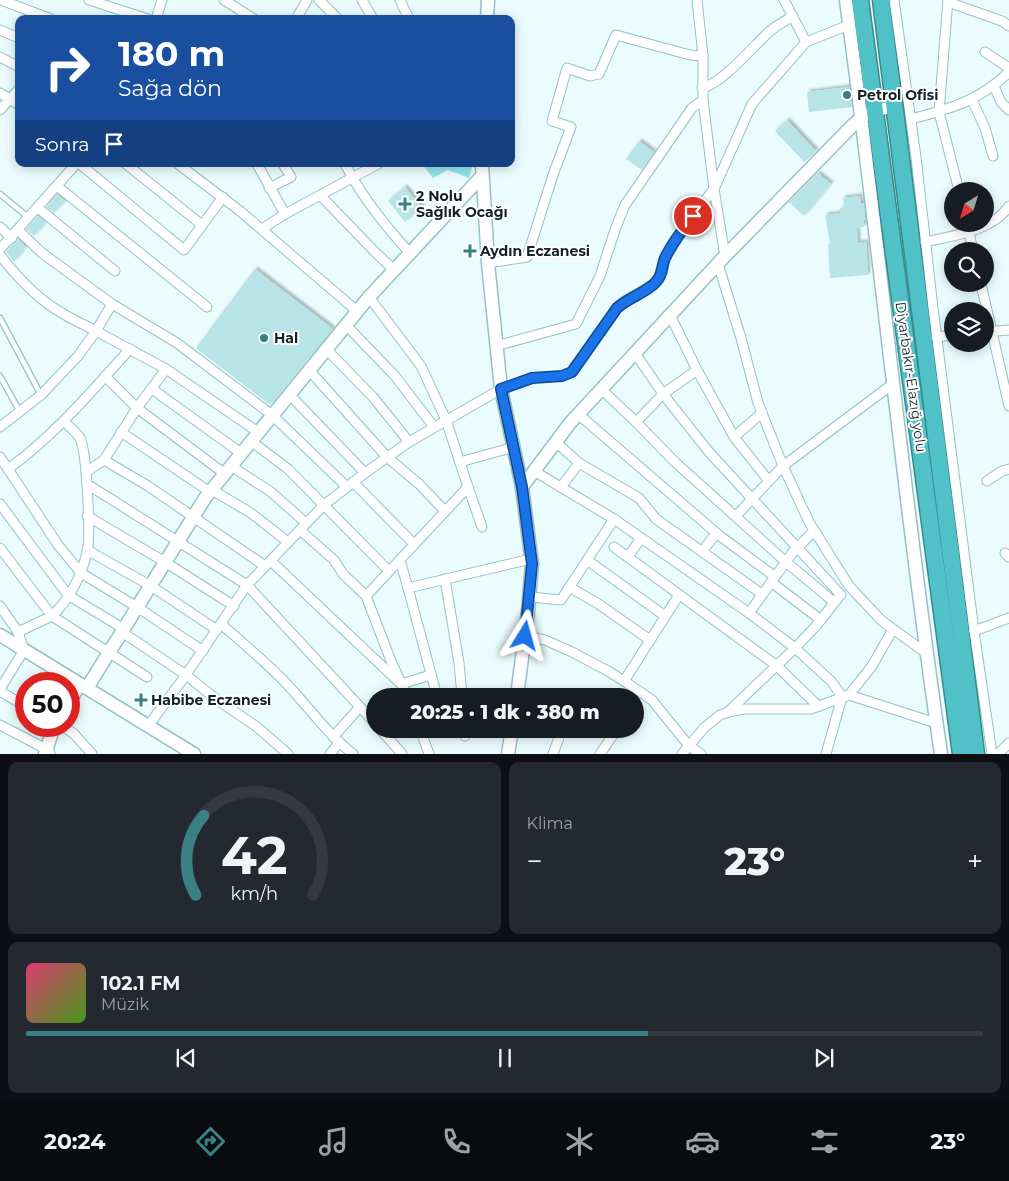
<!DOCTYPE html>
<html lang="tr">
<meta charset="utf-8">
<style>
:root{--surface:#171b24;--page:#242831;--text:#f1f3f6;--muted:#9ea1a6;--line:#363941;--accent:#398185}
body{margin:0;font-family:Montserrat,sans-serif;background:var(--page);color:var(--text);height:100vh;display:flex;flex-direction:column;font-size:19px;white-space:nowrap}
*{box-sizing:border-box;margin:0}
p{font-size:16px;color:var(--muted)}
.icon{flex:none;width:28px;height:28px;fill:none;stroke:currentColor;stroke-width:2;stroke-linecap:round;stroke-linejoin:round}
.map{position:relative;height:754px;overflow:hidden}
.drawer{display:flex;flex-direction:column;gap:8px;padding:8px;background:#0d0f14;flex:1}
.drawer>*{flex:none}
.banner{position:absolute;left:15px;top:15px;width:500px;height:152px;border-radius:10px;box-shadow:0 2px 12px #0003;background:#1a4fa0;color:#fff;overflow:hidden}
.needle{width:32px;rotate:218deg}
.tools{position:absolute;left:944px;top:182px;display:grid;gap:10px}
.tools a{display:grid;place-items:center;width:50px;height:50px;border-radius:50%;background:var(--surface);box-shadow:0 2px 12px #0003;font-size:25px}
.speed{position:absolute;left:15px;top:672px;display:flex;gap:10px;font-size:25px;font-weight:700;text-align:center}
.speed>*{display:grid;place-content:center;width:65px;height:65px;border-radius:50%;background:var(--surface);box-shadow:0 2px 12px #0003;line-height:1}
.speed .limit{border:8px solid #d22;background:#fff;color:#111}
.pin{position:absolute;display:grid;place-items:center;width:42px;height:42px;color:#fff;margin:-21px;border:2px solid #fff;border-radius:50%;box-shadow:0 1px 5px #0007}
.me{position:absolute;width:55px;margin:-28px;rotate:8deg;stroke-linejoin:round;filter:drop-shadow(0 0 4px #0008)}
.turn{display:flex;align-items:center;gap:18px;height:105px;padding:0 20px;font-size:22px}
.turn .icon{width:65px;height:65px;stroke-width:2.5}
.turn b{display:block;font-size:35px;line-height:42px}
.then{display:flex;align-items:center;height:48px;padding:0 20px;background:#0003;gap:10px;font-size:19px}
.big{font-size:38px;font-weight:800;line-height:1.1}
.drawer .card{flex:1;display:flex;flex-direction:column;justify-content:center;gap:8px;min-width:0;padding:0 18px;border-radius:10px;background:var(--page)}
.drawer .dial{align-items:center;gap:0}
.dial svg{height:130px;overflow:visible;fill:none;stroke:var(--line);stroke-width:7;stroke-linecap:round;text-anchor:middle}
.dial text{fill:var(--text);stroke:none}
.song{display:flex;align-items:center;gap:15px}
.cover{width:60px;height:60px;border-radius:8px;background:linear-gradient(135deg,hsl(340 70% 55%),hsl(100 70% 35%))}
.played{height:5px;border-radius:2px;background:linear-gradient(90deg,var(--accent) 65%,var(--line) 65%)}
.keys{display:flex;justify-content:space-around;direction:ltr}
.heat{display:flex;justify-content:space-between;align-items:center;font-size:28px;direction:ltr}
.drawer .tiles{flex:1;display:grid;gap:8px;grid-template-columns:1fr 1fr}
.card:last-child{grid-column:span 2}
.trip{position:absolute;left:366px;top:688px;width:278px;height:50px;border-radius:25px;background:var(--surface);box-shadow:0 2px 12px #0003;font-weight:800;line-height:50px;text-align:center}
.tabs{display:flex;height:80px;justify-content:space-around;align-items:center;background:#090b0e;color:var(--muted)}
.tabs .icon{width:35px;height:35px}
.tabs .on{color:var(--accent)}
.tabs b{font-size:22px;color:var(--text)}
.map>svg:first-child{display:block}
</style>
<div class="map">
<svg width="1009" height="754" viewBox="0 0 1009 754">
<defs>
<filter id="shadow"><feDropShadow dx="2.5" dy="-2.5" stdDeviation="1" flood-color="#0004"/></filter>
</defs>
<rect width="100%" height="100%" fill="#eafcfd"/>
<polygon fill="#94e4e8" points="422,164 473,164 469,178 448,170 433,178"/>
<g fill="#b6e4e7" filter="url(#shadow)">
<polygon points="849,87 852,107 809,112 807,92"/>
<polygon points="787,120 816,151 804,162 775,131"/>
<polygon points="639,141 654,152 642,170 626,159"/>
<polygon points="818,173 831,184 804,216 789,202"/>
<polygon points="405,187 422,208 405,222 388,201"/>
<polygon points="57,194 65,201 54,213 46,207"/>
<polygon points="860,196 861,203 864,203 865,220 864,220 864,227 857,228 858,243 866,242 868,275 830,278 828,244 830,244 825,215 841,213 840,208 844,208 843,198"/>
<polygon points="38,216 46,222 34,236 26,229"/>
<polygon points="18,239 26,247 14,262 6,252"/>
<polygon points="255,269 333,329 270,405 196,348"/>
</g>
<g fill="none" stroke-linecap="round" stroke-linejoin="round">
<g stroke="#95c2c4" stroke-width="7">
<g id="lane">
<polyline points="0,194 28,217"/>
<polyline points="0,318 41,395"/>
<polyline points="0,376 20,412"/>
</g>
</g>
<g stroke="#95c2c4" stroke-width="11">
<g id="street">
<polyline points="1,0 51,19"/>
<polyline points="89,0 148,19"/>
<polyline points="224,0 254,19"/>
<polyline points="319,0 338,19"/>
<polyline points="362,0 373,19"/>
<polyline points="400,0 409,19"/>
<polyline points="697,0 703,56 703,100 714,189 725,256"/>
<polyline points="784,0 806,42"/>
<polyline points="894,0 916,157 933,308 974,631 992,754"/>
<polyline points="948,0 939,112 959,191"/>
<polyline points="948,2 1002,21 1009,26"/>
<polyline points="156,19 162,0"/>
<polyline points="296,19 307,0"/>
<polyline points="0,30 19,38"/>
<polyline points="985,52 1009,68"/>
<polyline points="0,57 19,67"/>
<polyline points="994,86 1001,102 1009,110"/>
<path d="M702,88C722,84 754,45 770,31C777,25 785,21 793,16"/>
<polyline points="0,93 19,105"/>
<polyline points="972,100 985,128 993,156"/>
<polyline points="0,110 19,89"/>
<path d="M911,119C950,109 979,101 1009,72"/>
<polyline points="80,164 184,250 223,197"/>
<polyline points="126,164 202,225"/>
<polyline points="178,164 240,211 357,311"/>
<polyline points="257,164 285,214"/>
<path d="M345,164C362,197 385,226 410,253"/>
<polyline points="57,186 207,307"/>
<polyline points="269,188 291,177 283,164"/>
<polyline points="321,196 374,251 394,270"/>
<polyline points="38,208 115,271"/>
<polyline points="967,224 973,251"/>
<polyline points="0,227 12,238"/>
<polyline points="262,229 285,214 378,164"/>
<polyline points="18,230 42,253 112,304 177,343 272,415 347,487"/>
<path d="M925,242C952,236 993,231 1009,206"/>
<polyline points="0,249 76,164"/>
<path d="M0,255C17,277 37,299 62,313C73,320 85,325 96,331L78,356L41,395L0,427"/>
<polyline points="488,263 527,257 554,172 571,127 552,121 567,68 590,76 599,74 616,35 690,55 703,56"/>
<polyline points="718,264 741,338 758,403 783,466 809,522 849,586 882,621 926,653"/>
<polyline points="981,284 1009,406"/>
<polyline points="369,297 421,366 446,420 468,487"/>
<polyline points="112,304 96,331 166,369"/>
<polyline points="670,315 697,370 734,437 769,481"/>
<polyline points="346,325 395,376 434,427"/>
<polyline points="985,332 1009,330"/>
<polyline points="936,337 952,335"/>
<polyline points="496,346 576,324 600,276 616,227 625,205 692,108 703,100"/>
<polyline points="326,349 373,397 409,442"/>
<polyline points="635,353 663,394 709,452 841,595"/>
<polyline points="309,370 387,457 419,484 445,511"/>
<polyline points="105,376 137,408 225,474"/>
<polyline points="152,389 241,453"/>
<polyline points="601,389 636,422 675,462 786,562 834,602"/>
<polyline points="289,394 365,473"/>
<polyline points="578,414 720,536 774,576"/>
<polyline points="636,422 663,394 697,370"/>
<polyline points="121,432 210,492"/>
<polyline points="258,432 166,369 137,408 104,460 148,486 265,566"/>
<polyline points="734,437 762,413"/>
<polyline points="251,441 288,469 389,571"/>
<polyline points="556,442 579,463 639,498 656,519 762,594"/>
<polyline points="0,457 58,545 81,573 137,607 203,651"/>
<polyline points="460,462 514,447"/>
<polyline points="231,466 271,492 306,523"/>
<path d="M8,469C55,435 91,392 130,349"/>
<polyline points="534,471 614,519 749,613 795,648 832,682 842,697 826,754"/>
<polyline points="86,472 104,460"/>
<polyline points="987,481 1002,471 1009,469"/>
<polyline points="353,482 414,544"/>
<polyline points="87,484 247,585 375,723"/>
<polyline points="561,487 579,463"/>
<polyline points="212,490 251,513 288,542"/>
<polyline points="0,504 68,595 124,629"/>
<polyline points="87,516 165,562 234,606"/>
<polyline points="736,516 783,466 894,383"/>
<polyline points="300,530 334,560 343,574 366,596"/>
<polyline points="614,547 777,666 818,706"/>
<path d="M0,548L52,616C69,600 81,576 87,553C91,536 87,453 80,438C76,432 68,426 64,421"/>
<polyline points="87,550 151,586 217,630"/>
<polyline points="702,552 716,533"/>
<polyline points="1005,553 1009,557"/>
<polyline points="628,557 641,538"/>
<polyline points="400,560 408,588"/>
<polyline points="587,560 665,616"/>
<polyline points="271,561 401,684 431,675"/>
<polyline points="445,579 459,663 462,696"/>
<polyline points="771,582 821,620"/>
<polyline points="569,587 597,603 650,640"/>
<polyline points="530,597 561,600 614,519"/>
<polyline points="0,606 18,632 24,650 0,689"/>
<polyline points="749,613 793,552 814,531"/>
<path d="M221,624C242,642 262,659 281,678C306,703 325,732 353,754"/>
<polyline points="974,631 1009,618"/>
<polyline points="18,632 52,616 147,677"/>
<polyline points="122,632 186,675 216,699 257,727 288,754"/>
<polyline points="525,636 545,640 572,652 608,671 624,681 652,700 689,746 701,754"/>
<polyline points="624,681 679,595"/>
<polyline points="435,689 408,588 531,559"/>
<polyline points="0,691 26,707"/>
<polyline points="517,692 535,696"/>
<polyline points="849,695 936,723"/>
<polyline points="407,696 391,661 366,596 468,487 482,527"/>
<polyline points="729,711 795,648 816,626 838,598"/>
<polyline points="0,725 46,749 50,753"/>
<polyline points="63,726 74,734 92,754"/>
<polyline points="148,726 183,679 247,585 324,505 365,473 409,442 501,389 533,378 562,376 571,372 617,308 625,301 654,284 658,279 662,273 665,259 682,230 714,189 752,104 806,42 849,25"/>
<polyline points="380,729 402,754"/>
<polyline points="420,729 429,754"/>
<polyline points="465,729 465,736"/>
<polyline points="333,737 360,707"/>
<polyline points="330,754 339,743"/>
<polyline points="553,754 562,729"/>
<polyline points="600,754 617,729"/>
<polyline points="682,754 704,728 720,715 729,712 744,709 811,709 849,695 872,666 893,629"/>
<polyline points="998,754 1009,743"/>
</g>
</g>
<g stroke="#95c2c4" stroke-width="15">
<g id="secondary">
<path d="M846,0C880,251 904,503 941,754"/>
<polyline points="487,19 488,0"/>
<polyline points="482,164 488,263 501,389 522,487 532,564 528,612 517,696"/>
<path d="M522,487L570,423L725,256L853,125C867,112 877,110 895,106"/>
<polyline points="0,635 194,754"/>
<polyline points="87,688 205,498 369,297 482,176"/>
<polyline points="69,702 80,684"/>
<polyline points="45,754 54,726"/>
<polyline points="508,754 512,729"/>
</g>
</g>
<g stroke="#3a8a8e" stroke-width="19">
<g id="highway">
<polyline points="860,0 961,754"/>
<polyline points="881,0 976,754"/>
</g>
</g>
<use href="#lane" stroke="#fff" stroke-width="4.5"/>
<use href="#street" stroke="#fff" stroke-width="9"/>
<use href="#secondary" stroke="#fff" stroke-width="12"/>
<use href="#highway" stroke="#50c1c7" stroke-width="16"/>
</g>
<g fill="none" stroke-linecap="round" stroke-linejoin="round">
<g stroke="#114b97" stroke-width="12">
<path id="route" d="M525,636L532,564L522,487L501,389L532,378L562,376L572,372L617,308C628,298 645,293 655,283C663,276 661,267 665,258C672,243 683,229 693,216"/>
</g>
<use href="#route" stroke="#1a73e8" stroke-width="9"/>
</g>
<g fill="#398185" stroke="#fff" stroke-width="2">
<circle cx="847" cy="95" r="5"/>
<path d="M402.5 196.5h5v5h5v5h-5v5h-5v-5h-5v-5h5z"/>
<path d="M467.5 243.5h5v5h5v5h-5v5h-5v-5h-5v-5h5z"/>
<circle cx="264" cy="338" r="5"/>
<path d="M138.5 692.5h5v5h5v5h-5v5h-5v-5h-5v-5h5z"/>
</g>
<g text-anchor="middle" stroke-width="4" stroke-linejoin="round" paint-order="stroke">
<g font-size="14" font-weight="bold" fill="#112324" stroke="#fff" text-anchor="start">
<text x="857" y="100">Petrol Ofisi</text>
<text x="416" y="201">2 Nolu<tspan x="416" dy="16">Sağlık Ocağı</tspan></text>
<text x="480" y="256">Aydın Eczanesi</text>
<text x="274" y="343">Hal</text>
<text x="151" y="705">Habibe Eczanesi</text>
</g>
<g font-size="14" fill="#112324" stroke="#fff">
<text transform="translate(911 377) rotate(82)" y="5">Diyarbakır-Elazığ yolu</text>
</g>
</g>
</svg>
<div class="tools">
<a><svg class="needle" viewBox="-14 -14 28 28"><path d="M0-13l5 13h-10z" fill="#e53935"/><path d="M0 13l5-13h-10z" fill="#9ea1a6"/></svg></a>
<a><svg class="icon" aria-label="search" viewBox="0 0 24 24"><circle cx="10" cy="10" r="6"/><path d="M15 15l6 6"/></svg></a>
<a><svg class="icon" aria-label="layers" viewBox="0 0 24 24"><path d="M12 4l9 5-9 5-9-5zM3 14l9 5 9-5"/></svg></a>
</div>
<div class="speed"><div class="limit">50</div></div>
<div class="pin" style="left:693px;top:216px;background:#d93025"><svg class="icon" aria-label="arrive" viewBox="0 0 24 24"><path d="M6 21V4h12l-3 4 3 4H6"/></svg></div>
<svg class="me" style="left:525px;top:636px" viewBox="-20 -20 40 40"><path d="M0-17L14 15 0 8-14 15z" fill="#1a73e8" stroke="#fff" stroke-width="4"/></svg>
<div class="trip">20:25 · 1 dk · 380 m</div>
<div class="banner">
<div class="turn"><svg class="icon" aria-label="right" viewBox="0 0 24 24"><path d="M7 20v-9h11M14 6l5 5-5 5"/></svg><div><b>180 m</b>Sağa dön</div></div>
<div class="then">Sonra<svg class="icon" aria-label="arrive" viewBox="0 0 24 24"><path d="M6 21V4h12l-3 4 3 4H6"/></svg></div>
</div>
</div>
<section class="drawer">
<div class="tiles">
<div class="card dial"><svg viewBox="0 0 100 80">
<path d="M14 69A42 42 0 1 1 86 69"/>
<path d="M14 69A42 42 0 0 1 19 20" stroke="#398185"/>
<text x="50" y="56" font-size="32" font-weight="700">42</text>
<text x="50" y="72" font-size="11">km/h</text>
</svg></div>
<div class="card"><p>Klima</p>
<div class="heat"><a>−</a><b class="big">23°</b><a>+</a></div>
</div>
<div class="card">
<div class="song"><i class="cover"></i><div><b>102.1 FM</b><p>Müzik</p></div></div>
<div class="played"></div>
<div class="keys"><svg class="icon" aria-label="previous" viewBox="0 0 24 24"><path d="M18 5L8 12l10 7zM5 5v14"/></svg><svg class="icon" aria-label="pause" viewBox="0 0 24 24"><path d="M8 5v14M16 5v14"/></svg><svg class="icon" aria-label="next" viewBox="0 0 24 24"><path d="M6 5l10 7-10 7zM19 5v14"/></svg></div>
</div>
</div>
</section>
<nav class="tabs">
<b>20:24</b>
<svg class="icon on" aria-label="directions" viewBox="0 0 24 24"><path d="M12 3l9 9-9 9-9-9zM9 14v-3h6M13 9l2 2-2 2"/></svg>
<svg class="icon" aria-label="music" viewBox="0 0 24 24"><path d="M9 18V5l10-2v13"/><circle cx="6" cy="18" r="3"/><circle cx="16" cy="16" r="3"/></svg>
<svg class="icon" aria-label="phone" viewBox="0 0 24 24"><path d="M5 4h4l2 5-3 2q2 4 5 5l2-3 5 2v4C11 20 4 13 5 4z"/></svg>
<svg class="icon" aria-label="climate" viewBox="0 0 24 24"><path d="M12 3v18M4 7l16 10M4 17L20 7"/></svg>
<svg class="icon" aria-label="car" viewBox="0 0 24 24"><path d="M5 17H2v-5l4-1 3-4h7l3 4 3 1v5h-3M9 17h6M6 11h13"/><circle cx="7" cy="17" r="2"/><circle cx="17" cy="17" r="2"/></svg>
<svg class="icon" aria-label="filters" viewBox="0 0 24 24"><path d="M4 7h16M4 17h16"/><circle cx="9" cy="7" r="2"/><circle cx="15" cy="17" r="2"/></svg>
<b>23°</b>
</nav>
